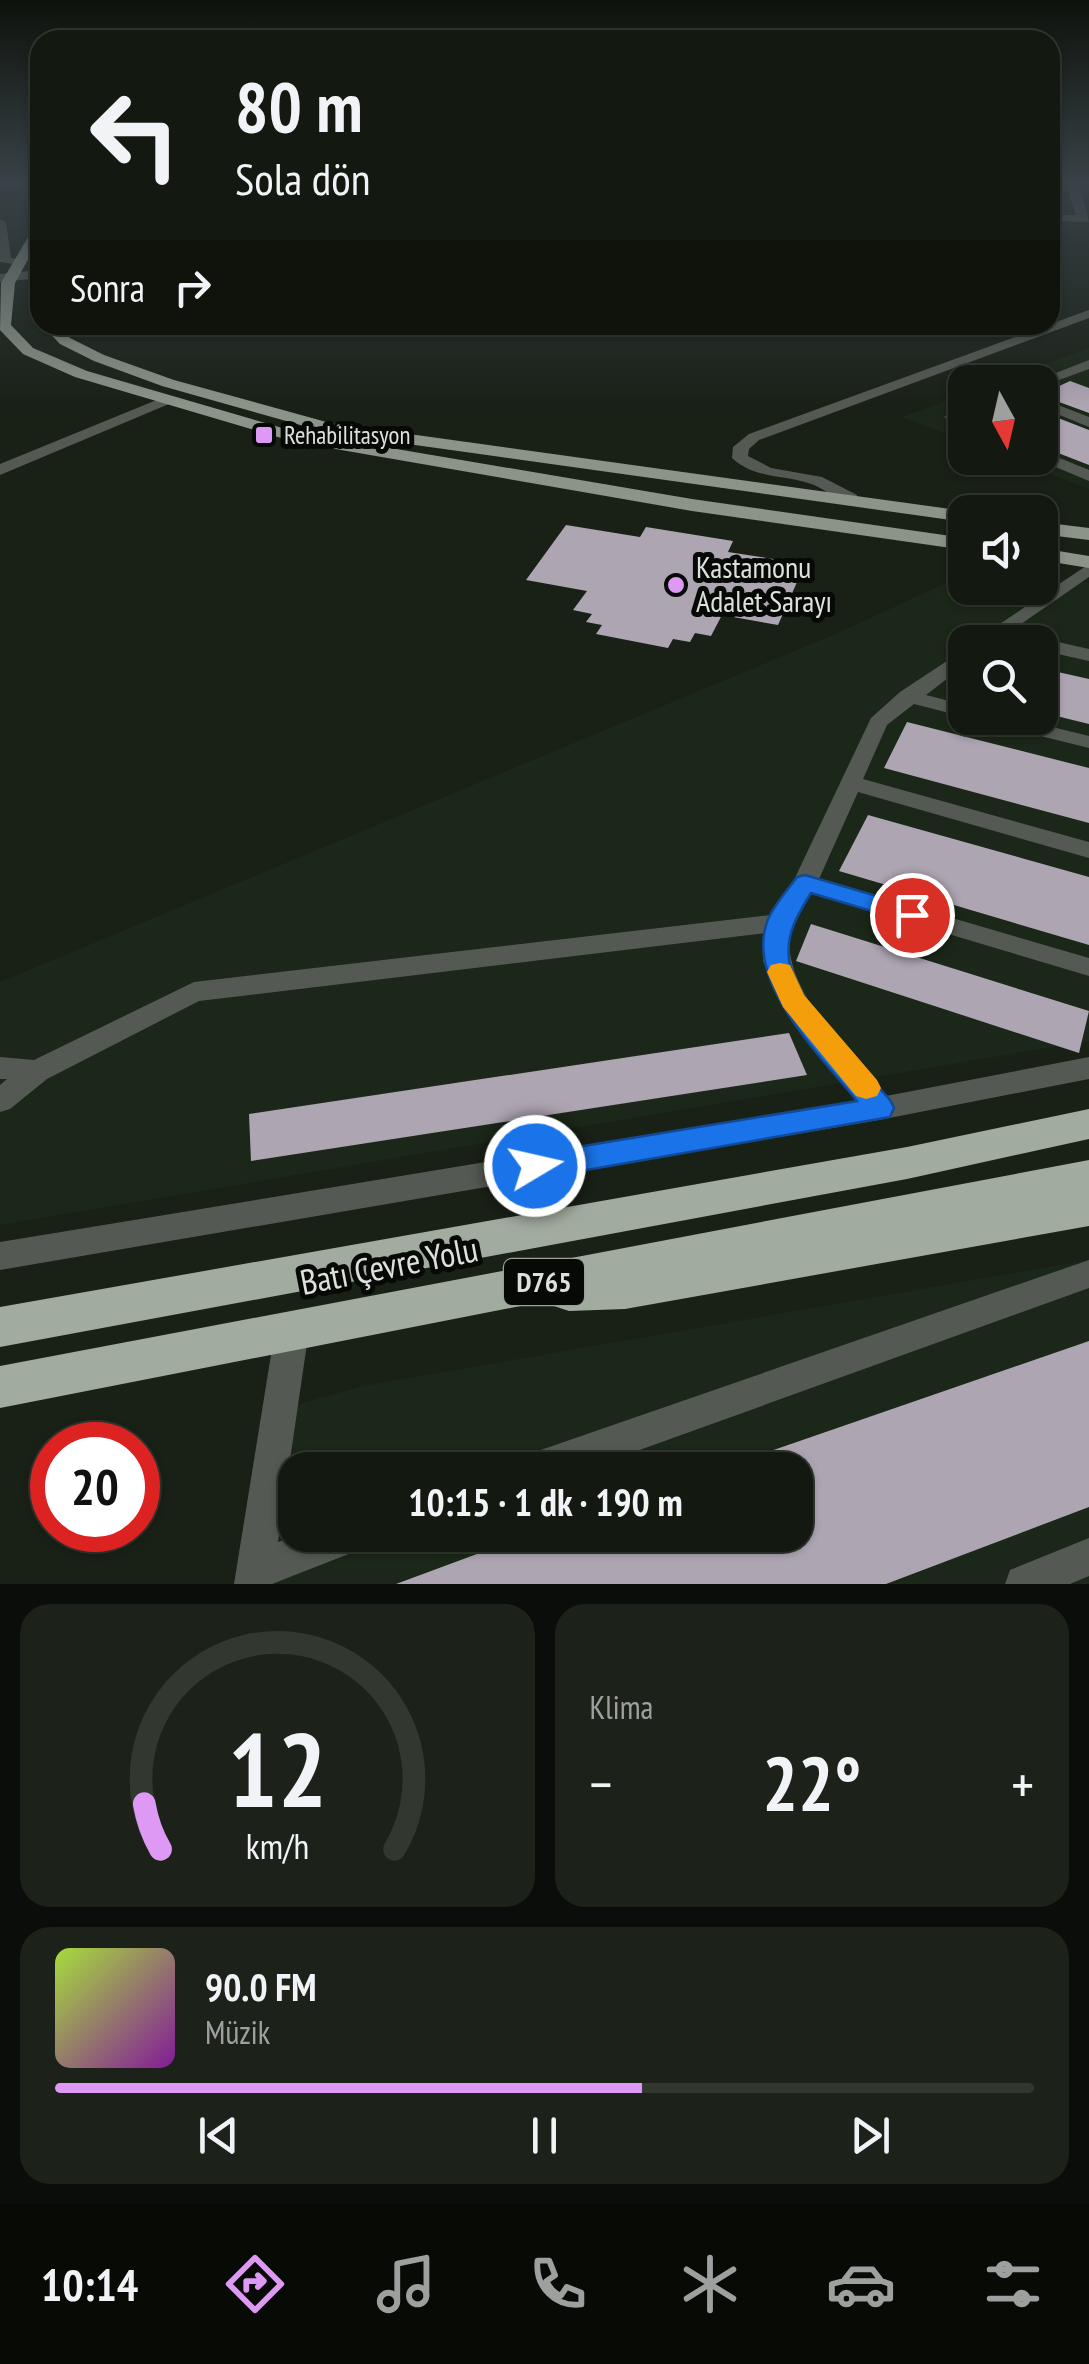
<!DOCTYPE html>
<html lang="tr">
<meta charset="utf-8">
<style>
:root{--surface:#131810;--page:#1c2119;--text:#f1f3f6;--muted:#9da09f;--line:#323730;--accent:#dd99f4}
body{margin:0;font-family:"PT Sans Narrow",sans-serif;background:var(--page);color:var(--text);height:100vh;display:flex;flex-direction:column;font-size:38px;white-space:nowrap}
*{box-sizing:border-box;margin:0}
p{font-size:32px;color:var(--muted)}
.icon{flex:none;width:55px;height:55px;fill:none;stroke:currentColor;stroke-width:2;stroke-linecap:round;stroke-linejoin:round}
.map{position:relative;height:1584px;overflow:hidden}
.sheet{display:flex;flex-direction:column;gap:20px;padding:20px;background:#0a0d09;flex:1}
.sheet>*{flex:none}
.top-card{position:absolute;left:30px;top:30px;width:1030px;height:305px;border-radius:30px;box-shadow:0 2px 8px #0004,0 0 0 2px var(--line);background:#131810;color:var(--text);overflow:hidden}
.needle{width:65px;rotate:172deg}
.fabs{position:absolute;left:948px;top:365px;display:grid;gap:20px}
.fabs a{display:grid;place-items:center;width:110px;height:110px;border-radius:20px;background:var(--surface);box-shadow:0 2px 8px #0004,0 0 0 2px var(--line);font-size:50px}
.speed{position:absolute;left:30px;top:1422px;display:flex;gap:20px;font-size:50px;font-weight:700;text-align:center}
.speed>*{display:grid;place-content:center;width:130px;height:130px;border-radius:50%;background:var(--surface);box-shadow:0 2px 8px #0004,0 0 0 2px var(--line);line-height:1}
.speed .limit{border:15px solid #d22;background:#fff;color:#111}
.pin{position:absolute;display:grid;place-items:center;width:85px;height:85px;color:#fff;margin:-42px;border:5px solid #fff;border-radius:50%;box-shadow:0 2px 10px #0007}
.me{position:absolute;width:110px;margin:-55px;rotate:81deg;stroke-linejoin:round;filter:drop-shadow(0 0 8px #0008)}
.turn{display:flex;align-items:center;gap:35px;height:210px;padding:0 40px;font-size:45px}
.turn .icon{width:130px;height:130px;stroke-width:2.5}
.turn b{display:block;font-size:70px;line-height:85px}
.then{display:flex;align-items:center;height:95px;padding:0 40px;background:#0003;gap:20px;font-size:38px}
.big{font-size:75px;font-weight:700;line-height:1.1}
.sheet .widget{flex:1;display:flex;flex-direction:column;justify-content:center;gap:15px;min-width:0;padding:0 35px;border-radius:30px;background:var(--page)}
.sheet .dial{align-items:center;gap:0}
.dial svg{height:260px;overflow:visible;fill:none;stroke:var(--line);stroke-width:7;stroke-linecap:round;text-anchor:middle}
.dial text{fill:var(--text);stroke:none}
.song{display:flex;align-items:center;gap:30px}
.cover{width:120px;height:120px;border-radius:15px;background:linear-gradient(135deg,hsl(80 70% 55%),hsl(290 70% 35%))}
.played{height:10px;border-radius:5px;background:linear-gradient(90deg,var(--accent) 60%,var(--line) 60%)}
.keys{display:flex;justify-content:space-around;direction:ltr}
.heat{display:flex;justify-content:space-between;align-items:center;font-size:55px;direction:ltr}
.sheet .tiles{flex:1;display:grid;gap:20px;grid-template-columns:1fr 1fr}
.widget:last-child{grid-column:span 2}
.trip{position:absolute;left:278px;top:1452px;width:535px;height:100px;border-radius:30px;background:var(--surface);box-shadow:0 2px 8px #0004,0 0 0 2px var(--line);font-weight:700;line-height:100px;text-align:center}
.tab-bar{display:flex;height:160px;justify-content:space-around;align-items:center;background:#080a06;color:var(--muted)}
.tab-bar .icon{width:70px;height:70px}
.tab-bar .active{color:var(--accent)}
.tab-bar b{font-size:45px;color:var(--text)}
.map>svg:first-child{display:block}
</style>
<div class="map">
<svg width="1089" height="1584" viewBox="0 0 1089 1584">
<rect width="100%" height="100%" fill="#192016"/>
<g fill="#1b2718" fill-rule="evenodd">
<polygon points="1089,348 1089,489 1008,458 1040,458 1040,382 996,382"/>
<polygon points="965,394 965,441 902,417"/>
<path d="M965,574V588H1040V574L1089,583V1041L0,1225V982L840,632ZM965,642H1040V718H965Z"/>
<path d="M1089,1260V1584H253L281,1409L363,1386ZM295,1470H795V1535H295Z"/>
</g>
<g fill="#aea5b2">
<polygon points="1070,381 1089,388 1089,413 1040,395"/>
<polygon points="1040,411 1089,430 1089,465 1040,446"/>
<polygon points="566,525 640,537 646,527 733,541 728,552 805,564 778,625 722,615 711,636 695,633 690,642 673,639 668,648 596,634 602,625 586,622 592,614 573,610 587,591 526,580"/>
<polygon points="1040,668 1089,679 1089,724 1040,712"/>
<polygon points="907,722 1089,768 1089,823 884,768"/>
<polygon points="868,815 1089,877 1089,945 839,871"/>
<polygon points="811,924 1089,1011 1079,1053 796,961"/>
<polygon points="789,1033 807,1075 251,1161 249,1114"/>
<polygon points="1089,1341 1089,1507 886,1584 396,1584 528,1535 795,1535 795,1470 724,1467"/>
</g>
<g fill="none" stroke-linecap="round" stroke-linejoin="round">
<g fill="#555953" fill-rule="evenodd">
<polygon points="1070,185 1080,186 1089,222 1050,221 1050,215 1076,215 1070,197"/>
<polygon points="0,219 6,222 11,258 20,259 20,265 0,262"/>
<polygon points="40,270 40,278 0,282 0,274"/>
<path d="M1089,310V318L759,440L749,449L748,456L771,468L822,477L857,495V503C840,505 829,491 814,485C786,474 756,480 732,458L733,447L749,434Z"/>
<polygon points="1089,360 1089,369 1040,387 1040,382 1033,382"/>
<polygon points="164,397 169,398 169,404 0,475 0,464"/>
<polygon points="1040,398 1089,417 1089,427 1040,407"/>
<polygon points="952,412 965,417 965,427 944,417"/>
<polygon points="1040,450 1089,470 1089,481 1034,458 1040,458"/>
<polygon points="1089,564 1089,577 995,642 973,642"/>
<polygon points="1040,638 1089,649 1089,661 1040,650 1040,642 1031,642"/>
<path d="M965,649V665L926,695L965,705V717L914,704L887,725L863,779L1089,842V858L858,792L819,879L1089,958V976L811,893C804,903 794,915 791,926C777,987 850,1052 886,1096L1089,1057V1079L879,1120L0,1270V1242L857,1101L780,1000L763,961L766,933L199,1001L47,1079L10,1109L0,1112V1085L7,1079H0V1057L34,1060L194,982L771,915L793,882L871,718L900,692Z"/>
<polygon points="980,718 1015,718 1089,736 1089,748 984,722"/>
<polygon points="1089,1260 1089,1288 584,1470 517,1470 522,1457 535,1452"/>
<polygon points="292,1315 304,1319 309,1330 278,1542 299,1535 370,1535 364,1548 272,1584 234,1584 275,1330 280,1319"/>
<polygon points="1089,1538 1089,1576 1070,1584 1005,1584 1010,1570"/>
</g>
<g fill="#8c9489" fill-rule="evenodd">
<polygon points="40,223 40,238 15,283 11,325 33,348 87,371 296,432 692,499 965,538 965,550 692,511 295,442 75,377 23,354 0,330 1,283 34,227"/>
<polygon points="40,280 40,316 35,315 28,302 33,284"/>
<polygon points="40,323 55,325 70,338 104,355 174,380 330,423 972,512 965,512 965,522 329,433 162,386 94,361 60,344"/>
<polygon points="1040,522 1089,528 1089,540 1040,534"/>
<polygon points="1040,548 1089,556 1089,568 1040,560"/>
</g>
<g fill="#a2ab9f" fill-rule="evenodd">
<polygon points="1089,1109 1089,1139 907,1179 0,1347 0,1307 907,1147"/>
<polygon points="1089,1160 1089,1226 625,1309 569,1311 554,1306 551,1300 0,1408 0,1366"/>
</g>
</g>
<linearGradient id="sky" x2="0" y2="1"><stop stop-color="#0e120c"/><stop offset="0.45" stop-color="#384247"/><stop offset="1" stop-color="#384247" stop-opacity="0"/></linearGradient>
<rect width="1089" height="407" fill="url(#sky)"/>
<path fill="#1a73e8" stroke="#114b97" stroke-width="2.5" d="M805,875L921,909L924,915L912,923L811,893C798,914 786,933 789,959C793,1001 862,1067 890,1100L894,1108L890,1117L535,1179L525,1175L520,1166L525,1157L535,1154L857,1101C822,1057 745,983 767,922C772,907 787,891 797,877Z"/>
<polygon fill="#f59e0b" points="780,963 790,965 804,995 877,1080 881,1088 877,1096 866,1099 856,1096 783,1007 767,972 771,965"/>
<g fill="#dd99f4" stroke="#060905" stroke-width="4">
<rect x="254" y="425" width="20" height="20" rx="5"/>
<circle cx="676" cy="585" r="10"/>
</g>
<g text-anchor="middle" stroke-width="10" stroke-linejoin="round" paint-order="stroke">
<g font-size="25" fill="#dce1db" stroke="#060905" text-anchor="start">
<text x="284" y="444">Rehabilitasyon</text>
</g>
<rect fill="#060905" stroke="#9ca09b" stroke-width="2.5" x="504" y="1259" width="80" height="46" rx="8"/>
<g font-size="28" font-weight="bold" fill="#dce1db">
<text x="544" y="1292">D765</text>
</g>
<g font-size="30" fill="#dce1db" stroke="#060905" text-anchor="start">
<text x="696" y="578">Kastamonu<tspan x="696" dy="34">Adalet Sarayı</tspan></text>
</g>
<g font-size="35" fill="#dce1db" stroke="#060905">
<text transform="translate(389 1266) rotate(-11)" y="12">Batı Çevre Yolu</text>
</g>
</g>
</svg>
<div class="fabs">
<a><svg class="needle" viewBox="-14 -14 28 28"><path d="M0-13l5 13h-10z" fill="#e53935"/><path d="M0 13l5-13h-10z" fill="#9da09f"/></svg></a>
<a><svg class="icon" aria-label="sound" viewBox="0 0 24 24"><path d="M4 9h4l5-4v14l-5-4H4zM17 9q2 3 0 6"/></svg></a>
<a><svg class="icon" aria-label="search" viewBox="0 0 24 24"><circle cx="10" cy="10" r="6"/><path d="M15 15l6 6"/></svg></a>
</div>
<div class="speed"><div class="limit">20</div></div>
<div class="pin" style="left:912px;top:915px;background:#d93025"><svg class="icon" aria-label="arrive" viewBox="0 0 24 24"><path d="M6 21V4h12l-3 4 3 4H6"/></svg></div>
<svg class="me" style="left:535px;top:1166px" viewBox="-20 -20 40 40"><circle r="17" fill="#1a73e8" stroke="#fff" stroke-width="3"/><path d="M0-11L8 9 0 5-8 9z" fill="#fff"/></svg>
<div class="trip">10:15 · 1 dk · 190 m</div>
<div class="top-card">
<div class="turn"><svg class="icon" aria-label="left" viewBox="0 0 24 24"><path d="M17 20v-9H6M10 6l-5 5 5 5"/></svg><div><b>80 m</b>Sola dön</div></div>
<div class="then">Sonra<svg class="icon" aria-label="right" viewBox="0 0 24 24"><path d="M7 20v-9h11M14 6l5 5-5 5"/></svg></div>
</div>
</div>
<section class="sheet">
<div class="tiles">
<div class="widget dial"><svg viewBox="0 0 100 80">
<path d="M14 69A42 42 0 1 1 86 69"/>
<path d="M14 69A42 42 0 0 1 9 55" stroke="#dd99f4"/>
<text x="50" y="56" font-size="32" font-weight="700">12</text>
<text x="50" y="72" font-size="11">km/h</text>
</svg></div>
<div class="widget"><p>Klima</p>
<div class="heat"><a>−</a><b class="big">22°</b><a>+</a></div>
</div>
<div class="widget">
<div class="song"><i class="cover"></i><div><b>90.0 FM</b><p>Müzik</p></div></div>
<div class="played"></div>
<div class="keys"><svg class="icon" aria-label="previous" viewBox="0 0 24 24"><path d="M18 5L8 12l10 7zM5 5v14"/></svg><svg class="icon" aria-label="pause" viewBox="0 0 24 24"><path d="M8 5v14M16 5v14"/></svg><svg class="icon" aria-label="next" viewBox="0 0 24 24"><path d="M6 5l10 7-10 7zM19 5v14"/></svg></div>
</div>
</div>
</section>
<nav class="tab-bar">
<b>10:14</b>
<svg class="icon active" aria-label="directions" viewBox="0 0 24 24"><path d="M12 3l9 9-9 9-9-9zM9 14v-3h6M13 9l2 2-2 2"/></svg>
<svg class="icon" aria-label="music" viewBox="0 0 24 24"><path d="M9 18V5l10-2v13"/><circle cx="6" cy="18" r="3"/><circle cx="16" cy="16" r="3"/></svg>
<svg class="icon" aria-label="phone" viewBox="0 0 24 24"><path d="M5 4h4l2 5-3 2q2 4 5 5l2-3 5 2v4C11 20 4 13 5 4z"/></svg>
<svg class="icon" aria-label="climate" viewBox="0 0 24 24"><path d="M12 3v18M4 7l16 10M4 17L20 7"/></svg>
<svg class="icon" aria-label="car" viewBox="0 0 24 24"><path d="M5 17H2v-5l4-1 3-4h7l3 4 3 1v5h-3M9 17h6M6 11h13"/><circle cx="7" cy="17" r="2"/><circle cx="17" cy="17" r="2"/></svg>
<svg class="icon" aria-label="filters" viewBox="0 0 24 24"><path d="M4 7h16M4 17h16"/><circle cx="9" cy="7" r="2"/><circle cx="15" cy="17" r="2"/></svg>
</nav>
